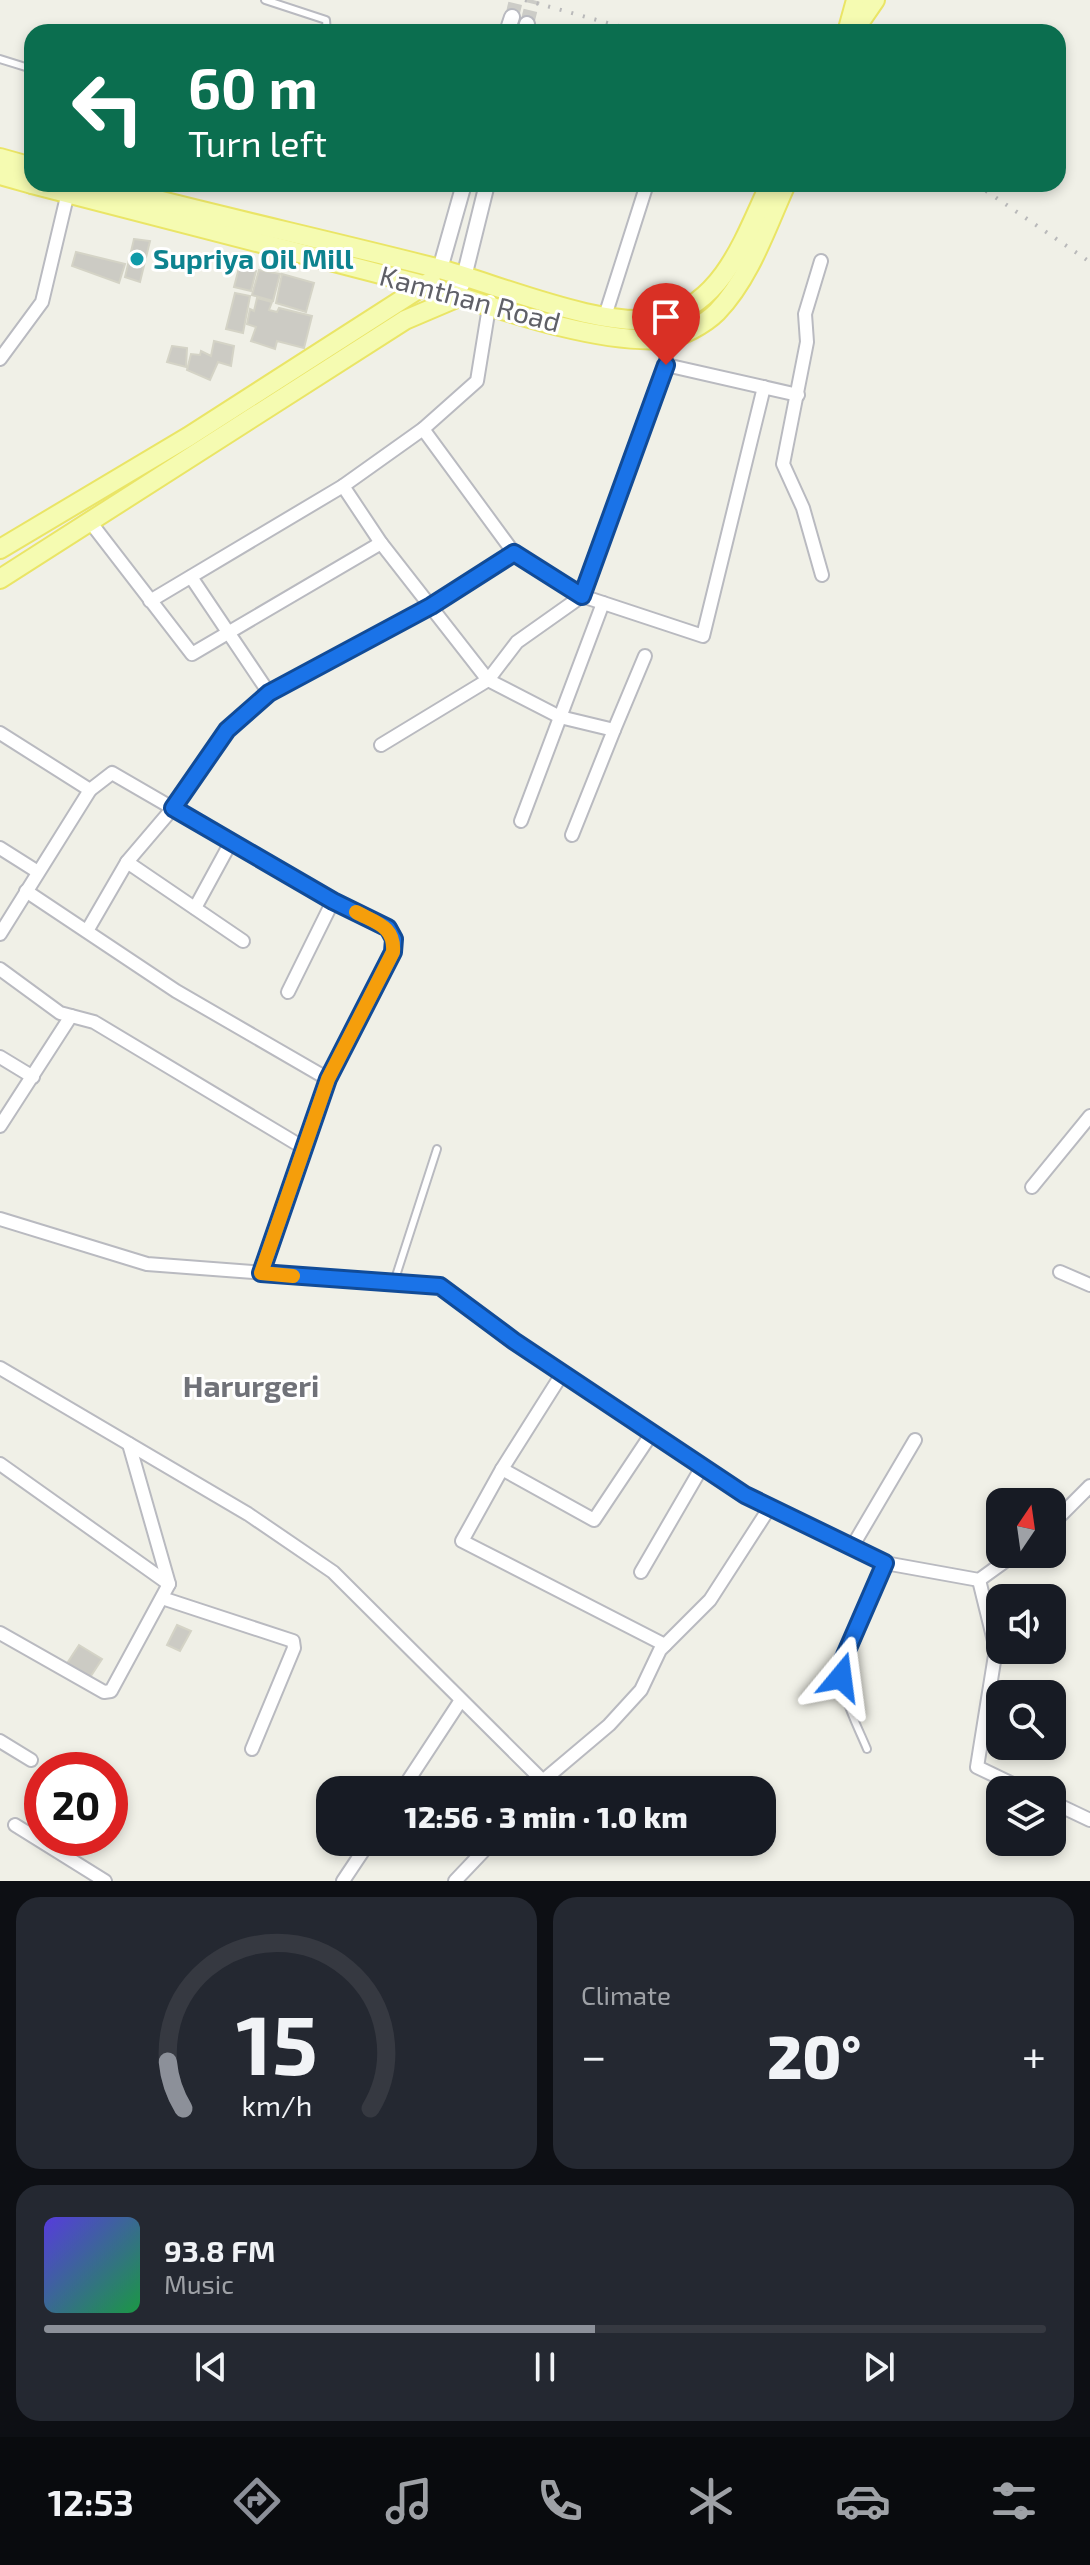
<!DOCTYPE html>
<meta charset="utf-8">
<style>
:root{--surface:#171b24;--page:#242831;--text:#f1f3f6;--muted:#9ea1a6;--line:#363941;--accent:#8c9099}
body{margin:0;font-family:"Exo 2",sans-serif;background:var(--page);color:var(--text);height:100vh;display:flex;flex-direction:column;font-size:30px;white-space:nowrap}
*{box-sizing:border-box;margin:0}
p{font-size:26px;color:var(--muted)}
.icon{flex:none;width:44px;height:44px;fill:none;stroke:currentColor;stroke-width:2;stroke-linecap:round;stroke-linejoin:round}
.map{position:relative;height:1881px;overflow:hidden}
.sheet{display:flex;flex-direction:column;gap:16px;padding:16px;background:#0d0f14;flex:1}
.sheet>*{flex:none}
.banner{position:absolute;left:24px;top:24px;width:1042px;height:168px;border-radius:24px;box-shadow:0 4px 12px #0003;background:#0b6e4f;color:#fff;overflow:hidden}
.needle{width:52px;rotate:13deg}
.tools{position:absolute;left:986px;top:1488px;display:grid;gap:16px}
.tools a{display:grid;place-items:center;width:80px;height:80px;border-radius:16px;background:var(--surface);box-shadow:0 4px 12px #0003;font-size:40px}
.speed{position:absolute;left:24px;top:1752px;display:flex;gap:16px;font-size:40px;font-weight:700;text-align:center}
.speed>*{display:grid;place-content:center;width:104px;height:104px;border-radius:50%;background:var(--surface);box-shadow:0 4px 12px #0003;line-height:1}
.speed .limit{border:12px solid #d22;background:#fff;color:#111}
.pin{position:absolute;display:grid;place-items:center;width:68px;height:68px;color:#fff;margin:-82px -34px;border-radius:50% 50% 50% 0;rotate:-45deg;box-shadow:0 0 8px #0007}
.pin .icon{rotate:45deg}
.me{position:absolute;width:88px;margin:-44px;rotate:16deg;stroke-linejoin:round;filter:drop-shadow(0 0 6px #0008)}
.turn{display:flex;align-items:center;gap:28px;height:168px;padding:0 32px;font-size:36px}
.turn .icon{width:104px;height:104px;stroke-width:2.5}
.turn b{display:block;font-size:56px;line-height:68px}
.big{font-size:60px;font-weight:800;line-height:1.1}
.sheet .tile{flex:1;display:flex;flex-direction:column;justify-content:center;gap:12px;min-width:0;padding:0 28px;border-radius:24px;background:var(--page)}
.sheet .dial{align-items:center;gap:0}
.dial svg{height:208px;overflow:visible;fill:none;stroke:var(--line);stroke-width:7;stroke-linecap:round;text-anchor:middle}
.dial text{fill:var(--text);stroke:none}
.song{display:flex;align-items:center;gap:24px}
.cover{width:96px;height:96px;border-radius:12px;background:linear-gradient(135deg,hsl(250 70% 55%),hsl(140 70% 35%))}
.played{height:8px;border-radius:4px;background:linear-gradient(90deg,var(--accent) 55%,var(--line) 55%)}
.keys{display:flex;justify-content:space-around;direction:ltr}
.heat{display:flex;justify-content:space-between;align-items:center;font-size:44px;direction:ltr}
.sheet .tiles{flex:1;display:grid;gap:16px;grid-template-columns:1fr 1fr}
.tile:last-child{grid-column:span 2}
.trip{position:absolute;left:316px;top:1776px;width:460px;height:80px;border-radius:24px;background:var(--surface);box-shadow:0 4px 12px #0003;font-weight:800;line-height:80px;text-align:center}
.tab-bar{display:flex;height:128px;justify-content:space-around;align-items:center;background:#090b0e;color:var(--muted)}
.tab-bar .icon{width:56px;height:56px}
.tab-bar .current{color:var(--accent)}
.tab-bar b{font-size:36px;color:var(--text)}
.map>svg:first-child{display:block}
</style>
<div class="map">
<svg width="1090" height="1881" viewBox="0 0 1090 1881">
<rect width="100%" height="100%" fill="#f0f0e7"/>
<g fill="#cccbc4" stroke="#d4d3c6" stroke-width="2">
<polygon points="134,239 150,241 140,282 125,277"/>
<polygon points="76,252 125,264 119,283 72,266"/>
<polygon points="239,268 256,271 251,291 234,287"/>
<polygon points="259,270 280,274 273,301 252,295"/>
<polygon points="282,274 314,283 306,312 276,303"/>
<polygon points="235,293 250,296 243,333 226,329"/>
<polygon points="257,298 272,302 269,310 277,312 279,308 312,316 304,348 277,341 275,349 251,341 256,327 247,324 250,309 254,311"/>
<polygon points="214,341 234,346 231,366 218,362 210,380 187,370 191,354 200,355 201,351 211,356"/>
<polygon points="172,346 187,348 186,367 167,362"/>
<polygon points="177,1625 191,1631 180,1651 167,1645"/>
<polygon points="79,1645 102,1659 89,1679 66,1665"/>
</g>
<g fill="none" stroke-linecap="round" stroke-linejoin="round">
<g stroke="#ccccc7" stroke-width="14" stroke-dasharray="14 7" stroke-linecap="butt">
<polyline points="512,17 516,0"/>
<polyline points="527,24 533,0"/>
</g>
<g stroke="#b9bac0" stroke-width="10">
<g id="service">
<polyline points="265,0 326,20 327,32"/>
<polyline points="0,59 32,69"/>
<polyline points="394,1282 437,1149"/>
<path d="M867,1749C855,1720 839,1694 842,1662L885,1563"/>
</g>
</g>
<g stroke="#b9bac0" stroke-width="16">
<g id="minor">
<polyline points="821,261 805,314 807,342 783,464 803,508 822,575"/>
<polyline points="605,316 647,184"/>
<polyline points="0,359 42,302 70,184"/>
<polyline points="666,365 798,395"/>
<polyline points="423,429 514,553 582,596 703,636 764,387"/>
<polyline points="343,486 381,543 488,680 560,717 614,730 572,835"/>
<polyline points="91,523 192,654 381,543"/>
<polyline points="150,601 343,486 423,429 477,381 490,301"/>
<polyline points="269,693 431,606 514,553"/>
<polyline points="614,730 645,656"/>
<polyline points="0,733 90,790 0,934"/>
<polyline points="381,745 488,680 517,642 582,596 666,365 666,339"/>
<polyline points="90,790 112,773 333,901 388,928 394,939 393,952 328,1079 261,1273"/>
<polyline points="521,821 603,603"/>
<polyline points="0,848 38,872"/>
<polyline points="127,862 173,808 227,730 269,693 191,577"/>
<polyline points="26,891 176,991 328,1079"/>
<polyline points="195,908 231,842"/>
<polyline points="87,931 127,862 243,941"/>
<polyline points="0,969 60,1013 94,1022 304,1148"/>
<polyline points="288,992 333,901"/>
<polyline points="0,1057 33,1077"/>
<polyline points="0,1126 71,1016"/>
<polyline points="1032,1187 1090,1116"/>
<polyline points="0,1219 147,1264 440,1286 514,1341 745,1495 885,1563 979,1580 1015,1554"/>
<polyline points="1060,1272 1090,1285"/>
<polyline points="0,1368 248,1514 333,1572 542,1780"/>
<polyline points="652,1433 594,1520 502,1469 462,1541 665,1645"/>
<polyline points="0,1464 169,1584"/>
<polyline points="502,1469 562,1374"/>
<polyline points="1052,1524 1090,1486"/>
<polyline points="852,1547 915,1440"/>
<polyline points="641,1572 702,1467"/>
<polyline points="979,1580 996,1649 977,1767 1025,1790"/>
<polyline points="162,1598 293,1641 294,1648 252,1749"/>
<polyline points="0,1633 104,1692 111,1691 169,1584 129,1444"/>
<polyline points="0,1741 31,1760"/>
<polyline points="402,1790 461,1700"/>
<polyline points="532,1790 609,1725 641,1690 660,1650 710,1600 770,1507"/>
<polyline points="1052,1802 1090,1820"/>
<polyline points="15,1825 105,1881"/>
<polyline points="343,1881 369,1842"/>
<polyline points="455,1881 492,1842"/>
</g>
</g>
<g stroke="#b9bac0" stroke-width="18">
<g id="tertiary">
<polyline points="507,32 512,17"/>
<polyline points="525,32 527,24"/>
<polyline points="440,269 464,184"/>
<polyline points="462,285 487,184"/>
</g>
</g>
<g stroke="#eae566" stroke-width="22">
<g id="primary">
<polyline points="848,29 856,0"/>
<polyline points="853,32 875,0"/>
<polyline points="0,158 32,167"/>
<polyline points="0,175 32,184"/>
<path d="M32,184L427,286C493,307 595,344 663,339C680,338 705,324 717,312C750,278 767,226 786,184"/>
<path d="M95,184C208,214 322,239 436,268C495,283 608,333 665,317C725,301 746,234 770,184"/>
<polyline points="0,549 188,437 431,281"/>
<polyline points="0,579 405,320 459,297"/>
</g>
</g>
<use href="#service" stroke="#fff" stroke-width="6"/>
<use href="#minor" stroke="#fff" stroke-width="12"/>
<use href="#tertiary" stroke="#fff" stroke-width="14"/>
<use href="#primary" stroke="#f5fbb1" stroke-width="18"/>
<g stroke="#b9b9ba" stroke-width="4" stroke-dasharray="2 10" stroke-linecap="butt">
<polyline points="525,0 640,32"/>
<polyline points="976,184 1090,262"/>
</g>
</g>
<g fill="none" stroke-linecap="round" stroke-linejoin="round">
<g stroke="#114b97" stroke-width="20">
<polyline id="route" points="666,365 582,596 514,553 431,606 269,693 227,730 173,808 333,901 388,928 394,939 393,952 328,1079 261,1273 440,1286 514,1341 745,1495 885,1563 842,1662 841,1677"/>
</g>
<use href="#route" stroke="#1a73e8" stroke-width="14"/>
<path stroke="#f59e0b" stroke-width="14" d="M293,1276L261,1273L328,1079L393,952C395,926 376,923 356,912"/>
</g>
<circle fill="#0f9aa8" stroke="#fff" stroke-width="3" cx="137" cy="259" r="8"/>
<g text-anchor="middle" stroke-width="6" stroke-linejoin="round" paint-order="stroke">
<g font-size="28" font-weight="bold" fill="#0d838f" stroke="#fff" text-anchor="start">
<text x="153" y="269">Supriya Oil Mill</text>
</g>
<g font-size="28" fill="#5f6067" stroke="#fff">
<text transform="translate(470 299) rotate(15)" y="10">Kamthan Road</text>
</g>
<g font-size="30" font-weight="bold" fill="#707279" stroke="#fff">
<text x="251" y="1397">Harurgeri</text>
</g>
</g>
</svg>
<div class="tools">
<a><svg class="needle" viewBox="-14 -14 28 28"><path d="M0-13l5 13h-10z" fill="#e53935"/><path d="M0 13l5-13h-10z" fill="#9ea1a6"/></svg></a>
<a><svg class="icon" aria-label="sound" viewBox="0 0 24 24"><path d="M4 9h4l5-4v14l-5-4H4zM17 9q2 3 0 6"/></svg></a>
<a><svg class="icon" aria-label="search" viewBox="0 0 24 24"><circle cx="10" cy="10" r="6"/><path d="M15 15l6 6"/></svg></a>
<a><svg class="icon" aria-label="layers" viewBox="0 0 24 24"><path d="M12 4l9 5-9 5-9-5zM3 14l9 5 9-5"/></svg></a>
</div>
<div class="speed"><div class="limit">20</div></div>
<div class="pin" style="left:666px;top:365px;background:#d93025"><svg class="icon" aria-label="arrive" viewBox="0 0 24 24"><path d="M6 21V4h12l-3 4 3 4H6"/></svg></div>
<svg class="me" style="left:841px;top:1677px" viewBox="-20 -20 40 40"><path d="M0-17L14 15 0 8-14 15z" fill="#1a73e8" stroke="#fff" stroke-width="4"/></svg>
<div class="trip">12:56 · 3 min · 1.0 km</div>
<div class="banner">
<div class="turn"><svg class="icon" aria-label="left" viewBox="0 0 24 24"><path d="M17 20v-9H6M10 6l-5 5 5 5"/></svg><div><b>60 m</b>Turn left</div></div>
</div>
</div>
<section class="sheet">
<div class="tiles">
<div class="tile dial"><svg viewBox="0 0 100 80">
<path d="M14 69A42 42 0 1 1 86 69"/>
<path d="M14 69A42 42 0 0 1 8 51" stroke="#8c9099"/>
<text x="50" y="56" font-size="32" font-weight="700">15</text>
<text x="50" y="72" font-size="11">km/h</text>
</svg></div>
<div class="tile"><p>Climate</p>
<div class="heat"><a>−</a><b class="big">20°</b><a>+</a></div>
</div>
<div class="tile">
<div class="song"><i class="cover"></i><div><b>93.8 FM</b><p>Music</p></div></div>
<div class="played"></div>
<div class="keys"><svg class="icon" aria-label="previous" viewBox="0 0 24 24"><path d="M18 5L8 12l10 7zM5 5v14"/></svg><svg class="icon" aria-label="pause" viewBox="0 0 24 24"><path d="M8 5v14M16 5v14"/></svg><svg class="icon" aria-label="next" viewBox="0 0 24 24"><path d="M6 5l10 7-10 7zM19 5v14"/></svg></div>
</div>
</div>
</section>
<nav class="tab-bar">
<b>12:53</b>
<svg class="icon current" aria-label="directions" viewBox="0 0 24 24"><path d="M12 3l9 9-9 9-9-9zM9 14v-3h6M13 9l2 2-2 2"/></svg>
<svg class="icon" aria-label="music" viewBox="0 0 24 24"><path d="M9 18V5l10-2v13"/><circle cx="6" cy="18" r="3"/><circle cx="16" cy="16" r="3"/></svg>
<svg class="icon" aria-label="phone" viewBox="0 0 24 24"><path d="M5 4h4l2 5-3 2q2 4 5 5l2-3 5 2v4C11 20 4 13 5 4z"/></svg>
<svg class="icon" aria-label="climate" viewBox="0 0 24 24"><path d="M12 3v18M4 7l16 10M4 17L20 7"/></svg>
<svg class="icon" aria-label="car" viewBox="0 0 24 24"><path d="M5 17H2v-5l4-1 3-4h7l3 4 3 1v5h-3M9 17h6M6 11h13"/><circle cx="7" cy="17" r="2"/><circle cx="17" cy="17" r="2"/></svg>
<svg class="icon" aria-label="filters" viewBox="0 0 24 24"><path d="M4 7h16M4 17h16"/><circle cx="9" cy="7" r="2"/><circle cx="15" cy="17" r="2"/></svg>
</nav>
